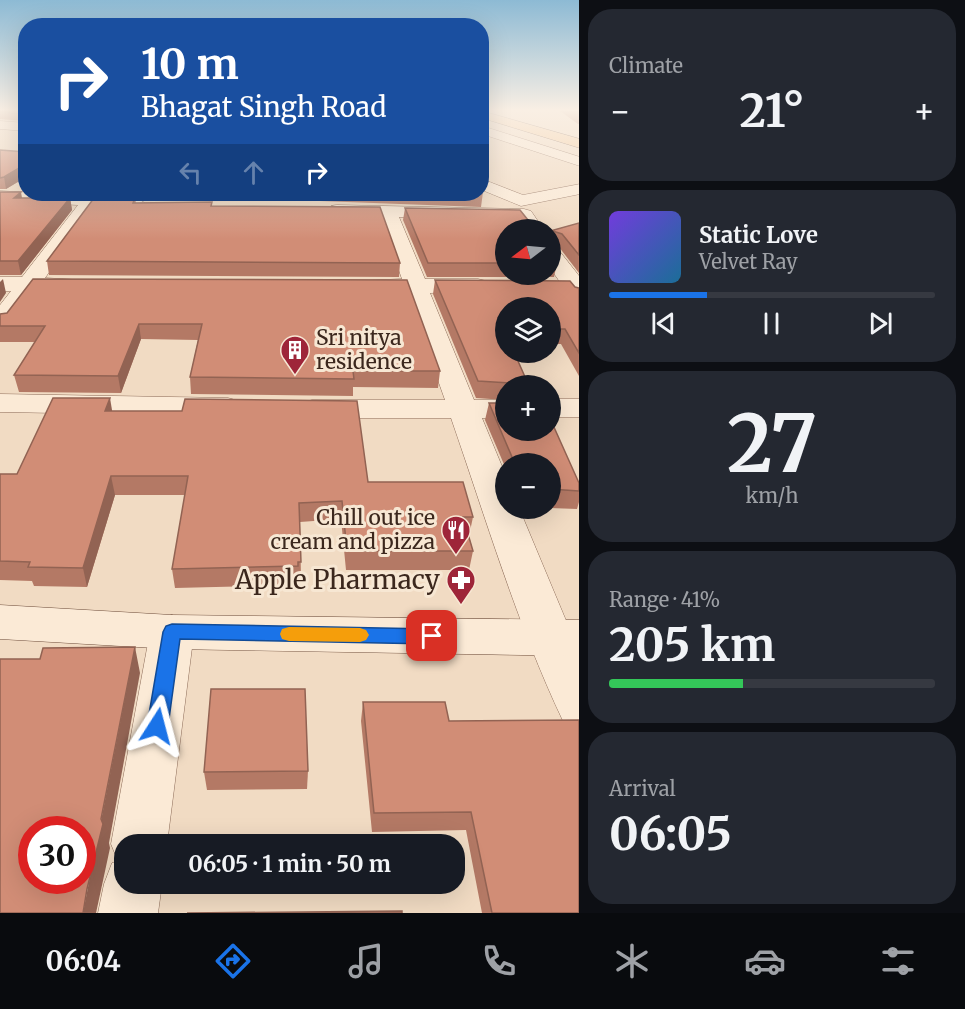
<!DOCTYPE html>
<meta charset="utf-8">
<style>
:root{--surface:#171b24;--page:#242831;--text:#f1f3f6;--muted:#9ea1a6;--line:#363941;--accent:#1a73e8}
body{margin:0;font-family:Merriweather,serif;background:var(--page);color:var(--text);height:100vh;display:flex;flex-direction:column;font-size:22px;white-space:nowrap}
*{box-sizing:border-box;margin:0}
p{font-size:20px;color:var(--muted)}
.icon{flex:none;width:33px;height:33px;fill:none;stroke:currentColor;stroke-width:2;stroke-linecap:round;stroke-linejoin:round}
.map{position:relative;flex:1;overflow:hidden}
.drawer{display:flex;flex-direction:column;gap:9px;padding:9px;background:#0d0f14;width:386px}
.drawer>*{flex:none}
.top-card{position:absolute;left:18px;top:18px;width:471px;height:183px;border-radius:24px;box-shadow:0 6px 24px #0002;background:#1a4fa0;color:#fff;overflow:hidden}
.needle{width:39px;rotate:254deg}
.tools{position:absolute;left:495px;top:219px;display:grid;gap:12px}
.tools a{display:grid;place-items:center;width:66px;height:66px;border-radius:50%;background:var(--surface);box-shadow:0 6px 24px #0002;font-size:30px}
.speed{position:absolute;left:18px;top:816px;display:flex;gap:12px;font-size:30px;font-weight:700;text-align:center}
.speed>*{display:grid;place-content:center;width:78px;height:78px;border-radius:50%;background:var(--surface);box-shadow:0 6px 24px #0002;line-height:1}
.speed .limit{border:9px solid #d22;background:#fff;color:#111}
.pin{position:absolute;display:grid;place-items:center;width:51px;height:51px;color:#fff;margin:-26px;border-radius:12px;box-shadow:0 3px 9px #0006}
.me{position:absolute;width:66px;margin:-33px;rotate:9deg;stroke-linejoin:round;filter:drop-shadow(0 0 4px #0008)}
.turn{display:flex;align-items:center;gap:21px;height:126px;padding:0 24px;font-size:27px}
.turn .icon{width:78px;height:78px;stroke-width:2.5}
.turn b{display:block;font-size:42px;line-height:51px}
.lanes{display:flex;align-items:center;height:57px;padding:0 24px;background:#0003;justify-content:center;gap:30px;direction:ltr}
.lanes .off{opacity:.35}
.big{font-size:45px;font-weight:700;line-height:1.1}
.drawer .card{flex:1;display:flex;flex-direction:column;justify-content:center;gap:9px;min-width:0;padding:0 21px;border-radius:24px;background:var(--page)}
.drawer .dial{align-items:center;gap:0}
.dial b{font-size:78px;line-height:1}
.song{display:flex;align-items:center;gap:18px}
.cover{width:72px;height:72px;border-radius:9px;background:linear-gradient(135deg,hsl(260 70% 55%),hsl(200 70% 35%))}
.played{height:6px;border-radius:3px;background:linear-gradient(90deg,var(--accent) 30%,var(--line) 30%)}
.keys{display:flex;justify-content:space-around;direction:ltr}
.heat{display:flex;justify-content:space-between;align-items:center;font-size:33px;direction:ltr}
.charge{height:9px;border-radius:4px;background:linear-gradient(90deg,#34c759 41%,var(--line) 0)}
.trip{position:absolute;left:114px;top:834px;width:351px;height:60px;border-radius:24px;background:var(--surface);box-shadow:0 6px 24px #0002;font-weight:700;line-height:60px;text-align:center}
.tabs{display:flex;height:96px;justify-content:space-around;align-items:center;background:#090b0e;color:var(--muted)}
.tabs .icon{width:42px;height:42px}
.tabs .active{color:var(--accent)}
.tabs b{font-size:27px;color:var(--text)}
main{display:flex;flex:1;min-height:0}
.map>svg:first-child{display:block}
</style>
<main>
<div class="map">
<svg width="580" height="913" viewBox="0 0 580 913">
<rect width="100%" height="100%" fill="#f1dbc3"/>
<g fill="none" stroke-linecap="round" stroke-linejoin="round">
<g stroke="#8c6b58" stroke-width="1">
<g id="street">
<polygon points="0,121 26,123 26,131 0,129"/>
<polygon points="482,126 580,157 580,166 482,134"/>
<polygon points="482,179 523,195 580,184 580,194 521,206 482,190"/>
<polygon points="0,191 136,198 145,203 136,208 96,206 45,278 81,280 84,285 81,290 35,291 9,327 0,329 0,305 11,291 0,291 0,277 22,277 78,205 0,201"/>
<path d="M337,205L524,209L531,211L544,230H525L518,220L399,217L425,279H478L486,281L489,286L486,291L430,293L474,400H506V418H482L506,476V508H519L580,654V727L563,721C517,624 486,519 451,418H312L301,415L297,409L301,403L312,400H445L407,293L357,291L354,286L357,281L402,279L380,217L331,214L328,210L331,206Z"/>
<polygon points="550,246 557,248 580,277 580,301 572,299 550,268"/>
<polygon points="0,394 228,398 239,401 243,407 239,413 228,416 0,412"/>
<rect x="550" y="399" width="30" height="18"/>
<polygon points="172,615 187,620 194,632 167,844 124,844 124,884 162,884 158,913 98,913 104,884 112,863 118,861 111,844 150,632 157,620"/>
</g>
</g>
<g stroke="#6e4d3b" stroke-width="1">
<polygon id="secondary" points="0,605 172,615 580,620 580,656 172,649 0,639"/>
</g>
<g stroke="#593a2d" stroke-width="1">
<polygon id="primary" points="482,111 580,139 580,148 482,118"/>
</g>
<use href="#street" fill="#fbead6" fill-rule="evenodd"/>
<use href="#secondary" fill="#fbead6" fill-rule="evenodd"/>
<use href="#primary" fill="#f6ca98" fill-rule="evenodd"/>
</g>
<g fill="#b47965">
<polygon points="0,111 26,111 26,121 0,119 0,120"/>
<polygon points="560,111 579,111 579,124 578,124"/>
<polygon points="0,150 26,152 26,177 6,189 0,189"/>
<polygon points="482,190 483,192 481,207 320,201 313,194 482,194"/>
<polygon points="0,192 22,198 70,198 72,210 21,275 0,275"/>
<polygon points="135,198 136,203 212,202 212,206 400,263 399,277 49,275 47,261"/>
<polygon points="405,208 506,230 506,274 550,274 550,231 579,223 579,273 559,247 551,244 551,254 557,263 554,277 427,277 403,220"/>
<polygon points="33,279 440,371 438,388 353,387 353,396 191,394 190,377 198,340 141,339 121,393 19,392 14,375 35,342 0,342 0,314 7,313"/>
<polygon points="435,280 575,287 579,288 579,376 561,344 550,344 550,308 506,308 506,352 529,386 506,386 506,400 476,398 433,294"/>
<polygon points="489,403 579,483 579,502 577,509 550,508 550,464 506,464 506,469 485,420"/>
<polygon points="112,411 368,482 473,517 469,536 473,551 469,570 346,570 341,519 300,522 301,580 298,580 298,585 175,588 172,569 185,495 115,495 87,587 34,586 32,581 0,580 0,474 17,474"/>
<polygon points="363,702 449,721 579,913 482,913 466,830 372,832 361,721"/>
<polygon points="308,771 307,789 207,790 204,772"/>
</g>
<g fill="#926353">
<polygon points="26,164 26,177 6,189 4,177"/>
<polygon points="21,192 23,204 14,198"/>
<polygon points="70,198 72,210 21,275 18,261"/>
<polygon points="3,279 6,293 0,302 0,282"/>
<polygon points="534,299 532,308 517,308"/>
<polygon points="139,324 141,339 121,393 118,376"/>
<polygon points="110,398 113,416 105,411"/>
<polygon points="111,476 115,495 87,587 83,568"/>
<polygon points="135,647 140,673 109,843 110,848 96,913 83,913"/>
</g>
<g fill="#d18d76" stroke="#926353" stroke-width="1.5" fill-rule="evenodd">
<polygon points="0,111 26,111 26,116 25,114 0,112"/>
<polygon points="0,150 26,152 26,164 4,177 0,178"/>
<polygon points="0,192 21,192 14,198 70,198 18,261 0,261"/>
<polygon points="94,198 135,198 133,203 212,202 211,206 380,207 400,263 47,261"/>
<polygon points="405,208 520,210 536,230 506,230 506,263 428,263"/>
<polygon points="579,223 579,255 562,234 553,231 551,233 551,254 557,263 550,263 550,231"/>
<polygon points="33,279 407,280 440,371 353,371 354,379 190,377 202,324 139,324 118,376 14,375 45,326 0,326 0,314 7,313"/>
<polygon points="435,280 570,281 575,287 579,288 579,353 565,329 552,329 550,326 550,308 539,308 534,299 517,308 506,308 506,313 503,314 506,321 506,328 503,328 506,333 506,352 514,352 529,386 512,386 512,383 478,381"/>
<polygon points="53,398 110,398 105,411 182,411 185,399 357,401 368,482 463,482 473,517 463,517 473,551 347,551 342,501 299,503 301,562 298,562 298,566 172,569 188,476 111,476 83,568 28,567 30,562 0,561 0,474 17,474"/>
<polygon points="489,403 506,403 506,430 550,430 550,425 553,425 579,483 579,491 550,489 550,464 512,464 512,457"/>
<path d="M135,647L101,819L103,824L87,889L83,913H0V659H40L43,648ZM32,830H82V880H32Z"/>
<polygon points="211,689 305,689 308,771 204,772"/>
<polygon points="363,702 445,702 449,721 579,720 579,913 492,913 471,812 374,813"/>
<polygon points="402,911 402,913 187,913"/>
</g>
<linearGradient id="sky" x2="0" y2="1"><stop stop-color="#8dbad4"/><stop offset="0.46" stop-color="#f9efe4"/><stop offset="1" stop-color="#f9efe4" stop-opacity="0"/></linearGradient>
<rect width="580" height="239" fill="url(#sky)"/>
<polygon fill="#1a73e8" stroke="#114b97" stroke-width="1.5" points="172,624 432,629 438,631 441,636 438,641 432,644 180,639 168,726 165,733 157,735 150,733 147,726 163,632 166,626"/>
<polygon fill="#f59e0b" points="289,627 360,628 366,630 369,635 366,640 360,642 289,641 282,639 280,634 282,629"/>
<defs>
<g id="building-pin" transform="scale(1.5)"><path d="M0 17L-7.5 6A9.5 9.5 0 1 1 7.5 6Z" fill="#9e2539" stroke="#f7e7d3"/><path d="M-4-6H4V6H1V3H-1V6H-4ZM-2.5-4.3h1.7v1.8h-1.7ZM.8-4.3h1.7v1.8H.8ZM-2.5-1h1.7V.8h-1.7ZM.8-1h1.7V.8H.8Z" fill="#fff"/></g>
<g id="restaurant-pin" transform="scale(1.5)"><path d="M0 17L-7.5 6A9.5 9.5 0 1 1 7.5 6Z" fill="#9e2539" stroke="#f7e7d3"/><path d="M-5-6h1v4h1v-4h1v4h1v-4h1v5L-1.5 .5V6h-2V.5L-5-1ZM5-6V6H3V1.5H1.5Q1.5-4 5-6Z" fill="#fff"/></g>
<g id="pharmacy-pin" transform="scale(1.5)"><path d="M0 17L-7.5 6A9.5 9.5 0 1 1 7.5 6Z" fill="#9e2539" stroke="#f7e7d3"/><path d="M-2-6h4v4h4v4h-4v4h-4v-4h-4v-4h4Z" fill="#fff"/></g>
</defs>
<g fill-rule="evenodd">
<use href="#building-pin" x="295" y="350"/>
<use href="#restaurant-pin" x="456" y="530"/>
<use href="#pharmacy-pin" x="461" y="580"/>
</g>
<g text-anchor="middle" stroke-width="6" stroke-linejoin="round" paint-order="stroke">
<g font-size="21" fill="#3b271d" stroke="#f7e7d3" text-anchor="start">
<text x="316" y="345">Sri nitya<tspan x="316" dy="24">residence</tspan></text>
<text x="435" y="525" text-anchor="end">Chill out ice<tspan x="435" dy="24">cream and pizza</tspan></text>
</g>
<g font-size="26" fill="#3b271d" stroke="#f7e7d3" text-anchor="end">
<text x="440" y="589">Apple Pharmacy</text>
</g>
</g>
</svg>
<div class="tools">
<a><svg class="needle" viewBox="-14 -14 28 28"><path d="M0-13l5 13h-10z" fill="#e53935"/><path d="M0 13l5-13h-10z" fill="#9ea1a6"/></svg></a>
<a><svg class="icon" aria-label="layers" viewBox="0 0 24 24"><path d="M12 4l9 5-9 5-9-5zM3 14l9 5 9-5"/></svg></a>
<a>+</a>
<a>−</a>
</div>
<div class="speed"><div class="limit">30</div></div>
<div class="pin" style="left:432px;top:636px;background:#d93025"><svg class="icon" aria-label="arrive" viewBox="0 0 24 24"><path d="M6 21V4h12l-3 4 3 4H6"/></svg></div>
<svg class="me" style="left:157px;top:726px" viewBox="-20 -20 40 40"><path d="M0-17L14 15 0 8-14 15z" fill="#1a73e8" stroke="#fff" stroke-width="4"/></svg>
<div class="trip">06:05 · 1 min · 50 m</div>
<div class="top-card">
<div class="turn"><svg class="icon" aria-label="right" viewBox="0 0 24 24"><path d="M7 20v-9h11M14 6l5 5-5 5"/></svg><div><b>10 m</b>Bhagat Singh Road</div></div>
<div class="lanes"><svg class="icon off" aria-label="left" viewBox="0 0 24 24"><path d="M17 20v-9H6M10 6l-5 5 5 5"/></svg><svg class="icon off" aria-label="ahead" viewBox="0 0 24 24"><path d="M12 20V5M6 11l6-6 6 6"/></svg><svg class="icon" aria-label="right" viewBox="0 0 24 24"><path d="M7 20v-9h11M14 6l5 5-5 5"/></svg></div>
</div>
</div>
<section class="drawer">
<div class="card"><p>Climate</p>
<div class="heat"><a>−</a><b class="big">21°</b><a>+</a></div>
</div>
<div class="card">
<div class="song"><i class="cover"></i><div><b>Static Love</b><p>Velvet Ray</p></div></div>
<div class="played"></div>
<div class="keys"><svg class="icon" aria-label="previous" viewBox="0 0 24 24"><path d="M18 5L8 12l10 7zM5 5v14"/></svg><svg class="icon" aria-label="pause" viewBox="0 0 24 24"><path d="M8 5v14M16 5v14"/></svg><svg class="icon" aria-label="next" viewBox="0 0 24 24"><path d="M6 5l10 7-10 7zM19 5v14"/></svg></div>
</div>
<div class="card dial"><b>27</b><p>km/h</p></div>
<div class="card"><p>Range · 41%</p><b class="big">205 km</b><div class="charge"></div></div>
<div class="card"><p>Arrival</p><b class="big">06:05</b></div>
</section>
</main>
<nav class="tabs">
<b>06:04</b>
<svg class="icon active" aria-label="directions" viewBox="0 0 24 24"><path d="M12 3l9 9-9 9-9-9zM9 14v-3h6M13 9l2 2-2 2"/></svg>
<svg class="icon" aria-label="music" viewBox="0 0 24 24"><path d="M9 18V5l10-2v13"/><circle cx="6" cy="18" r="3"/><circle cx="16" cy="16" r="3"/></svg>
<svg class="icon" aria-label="phone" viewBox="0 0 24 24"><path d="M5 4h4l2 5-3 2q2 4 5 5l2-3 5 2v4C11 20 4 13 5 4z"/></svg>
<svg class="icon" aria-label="climate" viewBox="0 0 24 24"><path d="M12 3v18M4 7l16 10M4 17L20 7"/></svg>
<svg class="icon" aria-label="car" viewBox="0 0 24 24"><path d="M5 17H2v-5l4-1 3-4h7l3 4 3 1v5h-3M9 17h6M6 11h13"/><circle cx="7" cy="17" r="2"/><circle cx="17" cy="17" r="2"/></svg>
<svg class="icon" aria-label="filters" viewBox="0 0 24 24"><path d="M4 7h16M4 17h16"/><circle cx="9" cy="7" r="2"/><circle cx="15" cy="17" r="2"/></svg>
</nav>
